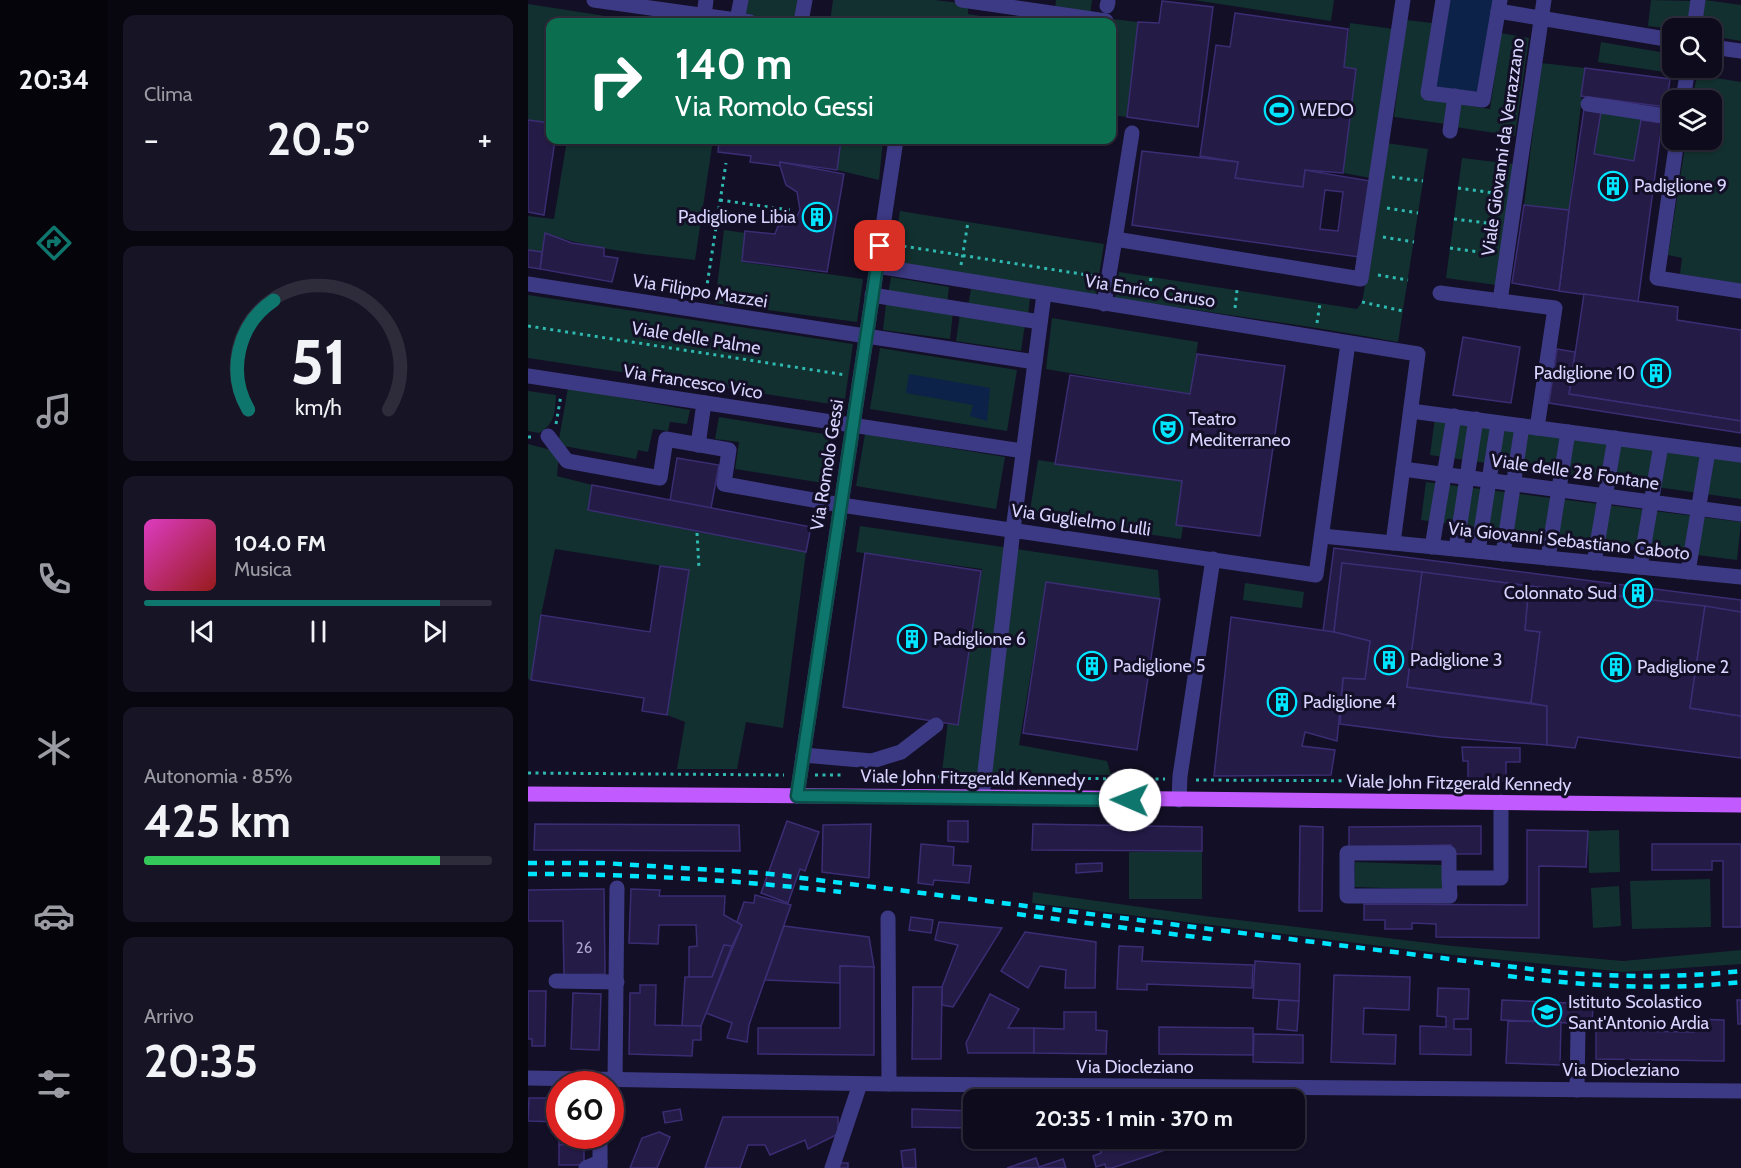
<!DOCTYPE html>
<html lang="it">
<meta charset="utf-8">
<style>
:root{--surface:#0e0b1c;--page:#171425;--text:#f1f3f6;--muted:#9b9ba3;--line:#2e2b3b;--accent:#0f766e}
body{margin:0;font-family:Cabin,sans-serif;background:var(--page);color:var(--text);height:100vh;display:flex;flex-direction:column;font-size:22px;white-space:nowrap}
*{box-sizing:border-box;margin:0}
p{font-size:20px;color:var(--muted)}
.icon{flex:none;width:33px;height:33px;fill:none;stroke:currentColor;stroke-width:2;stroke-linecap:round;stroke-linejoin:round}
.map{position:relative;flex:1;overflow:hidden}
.sheet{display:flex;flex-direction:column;gap:15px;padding:15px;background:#08060f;width:420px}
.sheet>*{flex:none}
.guide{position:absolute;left:18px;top:18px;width:570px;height:126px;border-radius:12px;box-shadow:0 2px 4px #0004,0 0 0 2px var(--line);background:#0b6e4f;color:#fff;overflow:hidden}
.tools{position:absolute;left:1134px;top:18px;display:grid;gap:12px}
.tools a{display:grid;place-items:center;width:60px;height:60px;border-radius:12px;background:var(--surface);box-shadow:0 2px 4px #0004,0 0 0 2px var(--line);font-size:30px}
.speed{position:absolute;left:18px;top:1071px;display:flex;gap:12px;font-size:30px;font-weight:700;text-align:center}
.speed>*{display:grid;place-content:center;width:78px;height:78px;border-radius:50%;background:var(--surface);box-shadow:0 2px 4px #0004,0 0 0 2px var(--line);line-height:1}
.speed .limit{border:9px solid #d22;background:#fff;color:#111}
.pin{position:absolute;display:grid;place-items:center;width:51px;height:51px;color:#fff;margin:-26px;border-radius:12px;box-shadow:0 3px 9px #0006}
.me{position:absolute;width:66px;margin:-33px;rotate:271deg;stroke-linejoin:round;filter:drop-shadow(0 0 4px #0008)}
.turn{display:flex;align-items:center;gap:21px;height:126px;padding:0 30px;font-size:27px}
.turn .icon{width:78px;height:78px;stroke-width:2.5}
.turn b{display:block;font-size:42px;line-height:51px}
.big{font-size:45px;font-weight:700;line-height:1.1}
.sheet .widget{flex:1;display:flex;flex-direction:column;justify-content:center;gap:9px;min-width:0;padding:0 21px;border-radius:12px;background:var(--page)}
.sheet .dial{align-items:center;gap:0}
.dial svg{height:156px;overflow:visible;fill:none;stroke:var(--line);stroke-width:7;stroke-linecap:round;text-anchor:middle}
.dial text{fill:var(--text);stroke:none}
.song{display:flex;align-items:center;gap:18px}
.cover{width:72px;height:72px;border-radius:9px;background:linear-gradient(135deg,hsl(310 70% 55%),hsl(0 70% 35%))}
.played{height:6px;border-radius:3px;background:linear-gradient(90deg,var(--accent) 85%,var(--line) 85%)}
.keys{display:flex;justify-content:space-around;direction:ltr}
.heat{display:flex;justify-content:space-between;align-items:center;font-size:33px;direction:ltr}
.charge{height:9px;border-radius:4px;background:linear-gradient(90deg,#34c759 85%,var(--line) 0)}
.trip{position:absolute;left:435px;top:1089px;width:342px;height:60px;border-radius:12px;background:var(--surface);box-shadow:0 2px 4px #0004,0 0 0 2px var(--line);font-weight:700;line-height:60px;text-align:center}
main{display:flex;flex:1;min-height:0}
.tab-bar{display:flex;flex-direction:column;width:108px;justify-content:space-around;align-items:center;background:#06040b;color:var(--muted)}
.tab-bar .icon{width:42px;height:42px}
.tab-bar .on{color:var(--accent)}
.tab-bar b{font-size:27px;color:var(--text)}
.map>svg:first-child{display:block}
</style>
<main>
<nav class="tab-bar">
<b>20:34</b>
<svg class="icon on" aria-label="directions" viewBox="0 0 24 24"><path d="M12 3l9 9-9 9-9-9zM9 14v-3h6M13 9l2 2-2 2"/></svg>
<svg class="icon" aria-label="music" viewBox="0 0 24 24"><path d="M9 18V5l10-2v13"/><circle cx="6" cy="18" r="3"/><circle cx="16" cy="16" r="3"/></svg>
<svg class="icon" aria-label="phone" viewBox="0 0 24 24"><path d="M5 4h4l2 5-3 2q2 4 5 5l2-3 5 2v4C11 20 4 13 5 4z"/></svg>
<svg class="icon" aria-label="climate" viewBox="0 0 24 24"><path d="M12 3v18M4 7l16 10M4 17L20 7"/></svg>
<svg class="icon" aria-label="car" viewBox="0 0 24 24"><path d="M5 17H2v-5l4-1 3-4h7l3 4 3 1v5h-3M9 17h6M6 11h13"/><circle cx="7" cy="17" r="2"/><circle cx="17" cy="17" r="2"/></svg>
<svg class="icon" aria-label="filters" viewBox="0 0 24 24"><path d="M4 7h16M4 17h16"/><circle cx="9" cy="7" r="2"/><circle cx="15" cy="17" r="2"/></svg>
</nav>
<section class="sheet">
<div class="widget"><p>Clima</p>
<div class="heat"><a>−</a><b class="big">20.5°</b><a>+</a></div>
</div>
<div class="widget dial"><svg viewBox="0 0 100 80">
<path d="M14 69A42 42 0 1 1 86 69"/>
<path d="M14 69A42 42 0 0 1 27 13" stroke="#0f766e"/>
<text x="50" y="56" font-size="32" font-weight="700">51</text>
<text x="50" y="72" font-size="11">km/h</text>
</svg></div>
<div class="widget">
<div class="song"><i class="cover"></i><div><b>104.0 FM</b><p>Musica</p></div></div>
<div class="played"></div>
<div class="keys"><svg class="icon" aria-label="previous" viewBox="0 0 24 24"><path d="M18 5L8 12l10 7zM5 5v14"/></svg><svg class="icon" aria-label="pause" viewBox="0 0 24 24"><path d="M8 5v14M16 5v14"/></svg><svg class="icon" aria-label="next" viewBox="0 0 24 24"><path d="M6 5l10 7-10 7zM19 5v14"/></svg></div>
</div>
<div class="widget"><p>Autonomia · 85%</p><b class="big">425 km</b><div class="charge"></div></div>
<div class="widget"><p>Arrivo</p><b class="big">20:35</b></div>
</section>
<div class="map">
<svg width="1213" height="1168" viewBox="0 0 1213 1168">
<rect width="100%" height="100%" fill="#130f26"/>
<g fill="#12302f">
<polygon points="219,0 270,0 267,22 217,15"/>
<polygon points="305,0 406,0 440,4 440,14 477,20 476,22 302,22"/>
<polygon points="528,0 564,0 562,15 527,9"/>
<polygon points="666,0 806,0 803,21"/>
<polygon points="1123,0 1164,1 1161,28 1144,29 1120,26"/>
<polygon points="1177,0 1213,5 1213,41 1184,36 1184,28 1172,28"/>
<polygon points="0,4 116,22 22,22 22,123 0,120"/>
<polygon points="584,19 610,22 599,117 584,115"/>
<polygon points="878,20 904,23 894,98 921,101 918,124 866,117"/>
<polygon points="822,23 866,29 843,178 815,173 828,69 816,67"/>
<polygon points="973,33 1001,38 987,136 927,127 930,104 962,109"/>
<polygon points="1073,42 1144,54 1143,73 1070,62"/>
<polygon points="1013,63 1057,68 1041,210 996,205"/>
<polygon points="1169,75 1213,82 1213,284 1152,274 1154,258 1140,255 1158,140 1184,140 1184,100 1164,100"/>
<polygon points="1073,112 1113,120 1106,161 1066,154"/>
<path d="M39,140H185L167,260C116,254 65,250 17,233L14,252L0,250V216L26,219Z"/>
<polygon points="313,140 355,140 351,180 309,170"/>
<polygon points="858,143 900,149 870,342 789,328 587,298 591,272 829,309 834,302 839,274"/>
<polygon points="934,158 985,164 968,285 918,278"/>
<polygon points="372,211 576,244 567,301 363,268"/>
<polygon points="196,230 218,233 214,262 335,279 329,322 187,303"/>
<polygon points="363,277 421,287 419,305 360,295"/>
<polygon points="443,289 502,298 500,315 440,306"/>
<polygon points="0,295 325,344 316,406 0,358"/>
<polygon points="358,304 425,312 422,339 355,330"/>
<polygon points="432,314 497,324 493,351 428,341"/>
<polygon points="524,318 670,342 662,394 518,369"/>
<polygon points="352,348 489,370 479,431 342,409"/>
<polygon points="40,388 162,410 159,424 142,422 140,431 125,429 120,452 110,450 108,459 30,445"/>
<path d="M0,391L28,395C27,412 27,424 11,433L0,431Z"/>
<polygon points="191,417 302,435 295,483 207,469 211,442 187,439"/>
<polygon points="907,417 1213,460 1213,499 902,455"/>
<polygon points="337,434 477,457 468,509 328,486"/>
<polygon points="0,444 31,452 29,476 64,485 60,510 278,552 255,728 218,722 209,769 149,769 157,722 139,715 161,570 27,549 13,615 3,680 0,679"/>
<polygon points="510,460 654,481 648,524 655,526 653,539 501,517"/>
<polygon points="898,482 1213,522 1209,560 893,520"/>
<polygon points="332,526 630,570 632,599 518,582 491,745 579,761 583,775 414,772 420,721 430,724 454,569 328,552"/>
<polygon points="717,583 776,592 774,608 715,600"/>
<polygon points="1091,830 1092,872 1061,873 1060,831"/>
<polygon points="674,851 674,899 601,899 601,852"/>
<polygon points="827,862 915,865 914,890 826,887"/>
<polygon points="1182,879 1183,927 1104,929 1102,881"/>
<polygon points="1091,886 1093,926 1065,928 1063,888"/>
<polygon points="505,892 677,916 925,946 1095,961 1213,950 1213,964 1096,972 926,955 504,903"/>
</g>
<g fill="#0c2248">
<polygon points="920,0 965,0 951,92 907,87"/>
<polygon points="381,374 462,388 459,421 442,416 445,405 378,393"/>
</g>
<g fill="#241b47" stroke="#3b2d73" stroke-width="1.5" fill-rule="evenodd">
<polygon points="634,1 685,7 670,127 599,117 610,22 631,23"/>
<polygon points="707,13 820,29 816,67 828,69 815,173 777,170 775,187 707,178 710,162 672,156 688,45 702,47"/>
<polygon points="1057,68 1142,79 1138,107 1053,96"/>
<polygon points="1056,109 1073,112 1066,154 1106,161 1113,120 1134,123 1110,302 1031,291 1041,210"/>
<polygon points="0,120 22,123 22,140 27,140 16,215 0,212"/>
<polygon points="191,140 313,140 309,170 252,162 252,166 222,162 223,156 190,152"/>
<path d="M614,151L710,162L707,178L775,187L777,170L842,181L831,257L604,225ZM797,190L815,192L810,231L792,229Z"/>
<polygon points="252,162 316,174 299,272 214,261 217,231 247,234 250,226 265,225 272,210 269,192 258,185 252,166"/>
<polygon points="996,205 1041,210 1031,291 984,283"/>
<polygon points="17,233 44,243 76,248 76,256 90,258 84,282 12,269"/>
<polygon points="0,250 14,252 12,269 0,267"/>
<polygon points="1056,294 1150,307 1149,320 1213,330 1213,421 1041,394"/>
<polygon points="935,337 992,347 983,403 925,395"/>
<polygon points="1029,349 1047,352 1041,394 1213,421 1213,433 1021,403"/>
<polygon points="669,354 757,366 732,536 648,525 654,481 527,464 542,375 662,394"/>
<polygon points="149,458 191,465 183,508 142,501"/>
<polygon points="64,485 283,527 278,552 60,510"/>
<polygon points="806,548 1213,600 1213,612 814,563 806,632 795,631"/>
<polygon points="337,553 453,571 430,725 315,707"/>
<polygon points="814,563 894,572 879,687 1019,706 1019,745 913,737 812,724 815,678 837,679 842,641 806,632"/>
<polygon points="132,566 161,570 139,715 114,711 116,698 3,680 13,615 122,632"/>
<polygon points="894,572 1001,586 997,630 1012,632 1003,703 879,687"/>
<polygon points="518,582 632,599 609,750 495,733"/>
<polygon points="1001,586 1177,606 1162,708 1213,716 1213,758 1050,737 1047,748 1019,745 1019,706 1003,703 1012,632 997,630"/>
<polygon points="1177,606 1213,612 1213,716 1162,708"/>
<polygon points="703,617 806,632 842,641 837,679 815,678 809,741 777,732 774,746 807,750 803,775 686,776"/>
<polygon points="934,747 992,748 992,762 978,762 978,781 940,781 940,761 935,761"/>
<polygon points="259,821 291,832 277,871 272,869 260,903 233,893"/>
<polygon points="420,821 440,821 440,842 420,841"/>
<polygon points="7,824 211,825 212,851 6,850"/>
<polygon points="343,824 341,878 294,872 295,825"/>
<polygon points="505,824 674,827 674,851 504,850"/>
<polygon points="772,826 795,827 794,911 771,911"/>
<polygon points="953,826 953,854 923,854 923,845 821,847 821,827"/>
<polygon points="999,830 1060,831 1058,867 1011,866 1011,938 908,937 908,924 884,923 884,929 857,929 857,920 836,920 836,904 999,905"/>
<polygon points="393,844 426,847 425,865 443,866 441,883 406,880 405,885 390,883"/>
<polygon points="1124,844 1213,844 1213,927 1195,927 1195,861 1184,861 1184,870 1124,870"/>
<polygon points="574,863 574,871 548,873 548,864"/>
<polygon points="76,889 77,974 36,975 35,921 0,921 0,890"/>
<polygon points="103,889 132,890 131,896 197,896 196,915 214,925 204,946 196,945 184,977 161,977 161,947 169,946 168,925 131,925 130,944 101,943"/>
<polygon points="227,895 263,905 221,1025 219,1042 199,1038 204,1023 178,1013 214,925 209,922 216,902 226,903"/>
<polygon points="383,917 405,920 403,933 381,930"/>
<polygon points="411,922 474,928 425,1007 414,1005 414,987 430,945 407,940"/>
<polygon points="256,926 341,937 346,967 312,966 312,983 237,980"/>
<polygon points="497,932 568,942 567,988 537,988 538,970 512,966 500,988 473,971"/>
<polygon points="196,945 204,946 173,1026 154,1026 157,977 184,977"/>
<polygon points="591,946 615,947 614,961 725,965 724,988 619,984 619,990 589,989"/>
<polygon points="727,961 772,964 771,1001 725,998"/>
<polygon points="312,966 346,967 346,1055 230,1054 230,1028 312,1028"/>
<polygon points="806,975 882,977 881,1010 836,1008 835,1034 868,1035 867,1064 803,1062"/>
<polygon points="112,985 128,985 127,1025 173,1026 173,1040 165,1040 164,1056 101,1054 102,993 112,993"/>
<polygon points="385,987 414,987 413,1059 384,1059"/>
<polygon points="910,988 941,989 940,1019 926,1019 926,1029 943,1029 943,1055 892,1054 892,1026 918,1027 918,1017 909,1016"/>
<polygon points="0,991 18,991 17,1046 4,1046 4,1039 0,1039"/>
<polygon points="45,993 73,994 71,1050 43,1049"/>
<polygon points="462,994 491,1009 480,1028 506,1028 506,1053 440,1053 438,1043"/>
<polygon points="751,1000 771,1001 769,1031 749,1029"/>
<polygon points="974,1000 1065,1004 1064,1024 973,1020"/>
<polygon points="1209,1000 1213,1000 1213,1024 1210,1024"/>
<polygon points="536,1012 568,1012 568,1030 579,1031 578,1054 506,1053 506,1028 536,1029"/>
<polygon points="1167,1019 1196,1020 1196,1061 1068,1059 1068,1020 1098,1021 1098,1031 1166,1032"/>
<polygon points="980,1021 1033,1022 1032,1065 978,1063"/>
<polygon points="631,1027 725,1028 725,1055 631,1054"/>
<polygon points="726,1034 775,1035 775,1063 725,1062"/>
<polygon points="1,1098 32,1098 32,1136 56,1136 56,1144 31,1145 31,1122 0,1121"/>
<polygon points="152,1109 154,1120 137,1123 135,1112"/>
<polygon points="384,1109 446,1111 446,1128 384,1127"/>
<polygon points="195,1117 310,1117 310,1134 280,1149 277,1140 242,1155 237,1145 220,1145 212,1168 177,1168"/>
<polygon points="131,1132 142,1137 129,1168 102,1168 114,1138"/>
<polygon points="590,1138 653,1138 655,1144 584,1168 578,1168 577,1164 568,1167 565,1156 573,1153 571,1145"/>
<polygon points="56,1144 56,1165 31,1165 31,1145"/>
<polygon points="387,1149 388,1168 375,1168 373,1151"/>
<polygon points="508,1158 511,1167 535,1159 538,1168 479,1168"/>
<polygon points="311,1163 320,1163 320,1168 309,1168"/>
</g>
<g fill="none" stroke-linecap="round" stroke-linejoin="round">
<g stroke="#2fb8b0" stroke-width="3" stroke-dasharray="3 4.5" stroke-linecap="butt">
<polyline points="864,177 895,181"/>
<polyline points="930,188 973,194"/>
<polyline points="192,200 262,210"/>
<polyline points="859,208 890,213"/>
<polyline points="926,219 968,224"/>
<polyline points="855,237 886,242"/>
<polyline points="368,245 566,276"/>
<polyline points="922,248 965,254"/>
<polyline points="433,265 440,222"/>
<polyline points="850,275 880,280"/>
<polyline points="621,296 623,277"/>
<polyline points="177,298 198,163"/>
<polyline points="834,302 875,311"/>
<polyline points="707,308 709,290"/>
<polyline points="789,323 792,303"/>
<polyline points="0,326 318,375"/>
<polyline points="28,424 33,395"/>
<polyline points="0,437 7,437"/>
<polyline points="169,533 171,568"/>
<polyline points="0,773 256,775"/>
<polyline points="287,775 313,775"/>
<polyline points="350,776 442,777"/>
<polyline points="470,778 637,779"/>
<polyline points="668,780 879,781"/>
</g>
<g stroke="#3d3a85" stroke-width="15">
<polyline points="66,0 222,22"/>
<polyline points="434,0 578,21"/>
<polyline points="915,0 900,93 955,100 972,0"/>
<polyline points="579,6 580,2"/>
<polyline points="970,11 1144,40"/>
<polyline points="176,16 178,0"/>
<polyline points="209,20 213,0"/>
<polyline points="273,22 277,0"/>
<polyline points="1166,28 1170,0"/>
<polyline points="1184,47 1213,51"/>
<polyline points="1155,100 1160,68"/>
<polyline points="1060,104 1144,117"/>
<polyline points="922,131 927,96"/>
<polyline points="1149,140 1129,278 1213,291"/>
<polyline points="587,239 604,133"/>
<polyline points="349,266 890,354 865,543"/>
<polyline points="0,284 507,362"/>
<polyline points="912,293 1027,308 1009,428"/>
<polyline points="344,295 512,322"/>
<polyline points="972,301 1016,0"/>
<polyline points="576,304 587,239 833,279 875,0"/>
<polyline points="0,376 495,451"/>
<polyline points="883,411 1213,455"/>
<polyline points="20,436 39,461 132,478 138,439 201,450 196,484 313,505 788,575 820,343"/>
<polyline points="170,445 176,403"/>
<polyline points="875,469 1213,514"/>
<polyline points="794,536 1213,577"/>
<polyline points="904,547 926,416"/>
<polyline points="928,549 948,419"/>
<polyline points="950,551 970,423"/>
<polyline points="975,554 994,426"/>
<polyline points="1020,558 1040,432"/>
<polyline points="1066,563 1087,438"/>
<polyline points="1112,567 1133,445"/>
<polyline points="1160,572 1180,451"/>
<polyline points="275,755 344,761 373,752 408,725"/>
<polyline points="269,796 368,140"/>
<polyline points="454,797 485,530 516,294"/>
<polyline points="651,800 652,776 685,559"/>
<polyline points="921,878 922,896 819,896 819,853 921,853 921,878 973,878 973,802"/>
<polyline points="360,918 361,1084"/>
<polyline points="28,981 89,982"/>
<polyline points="0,1078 361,1084 1213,1091"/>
<polyline points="87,1081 89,888"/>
<polyline points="1049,1090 1050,1029"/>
<polyline points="58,1168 72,1162"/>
<polyline points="72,1168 72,1136"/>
<polyline points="304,1168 332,1084"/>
</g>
<polyline stroke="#c25bff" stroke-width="15" points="0,794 454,797 1213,805"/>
<g stroke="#00e5ff" stroke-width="4.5" stroke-dasharray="9 8" stroke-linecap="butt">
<path d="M0,863H75L234,873L1026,972C1089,977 1150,978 1213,971"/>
<path d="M0,874C105,874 209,880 313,892"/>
<polyline points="489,914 691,940"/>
<path d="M980,976C1058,986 1135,991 1213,982"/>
</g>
</g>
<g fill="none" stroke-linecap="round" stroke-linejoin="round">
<g stroke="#0a4d48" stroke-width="15">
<polyline id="route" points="352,246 269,796 602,800"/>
</g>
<use href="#route" stroke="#0f766e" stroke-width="10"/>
</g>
<defs>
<g id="stadium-ring" transform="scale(1.5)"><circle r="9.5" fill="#130f26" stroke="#00e5ff" stroke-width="1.5"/><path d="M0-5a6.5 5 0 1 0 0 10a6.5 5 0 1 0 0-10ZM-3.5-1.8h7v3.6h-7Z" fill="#00e5ff"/></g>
<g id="building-ring" transform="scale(1.5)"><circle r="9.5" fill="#130f26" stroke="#00e5ff" stroke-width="1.5"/><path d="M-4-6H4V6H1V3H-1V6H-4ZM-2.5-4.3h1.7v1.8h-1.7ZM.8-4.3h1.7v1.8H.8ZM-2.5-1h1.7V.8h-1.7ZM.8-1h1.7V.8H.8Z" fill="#00e5ff"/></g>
<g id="theatre-ring" transform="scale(1.5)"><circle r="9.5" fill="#130f26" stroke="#00e5ff" stroke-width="1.5"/><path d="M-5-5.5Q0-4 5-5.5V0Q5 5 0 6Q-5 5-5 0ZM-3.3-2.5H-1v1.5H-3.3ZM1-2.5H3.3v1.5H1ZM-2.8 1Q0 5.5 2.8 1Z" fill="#00e5ff"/></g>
<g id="school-ring" transform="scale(1.5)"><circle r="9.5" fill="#130f26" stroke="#00e5ff" stroke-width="1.5"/><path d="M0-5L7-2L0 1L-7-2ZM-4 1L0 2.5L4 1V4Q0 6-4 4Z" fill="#00e5ff"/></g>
</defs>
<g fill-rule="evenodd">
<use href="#stadium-ring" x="751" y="110"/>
<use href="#building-ring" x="1085" y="186"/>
<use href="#building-ring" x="289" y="217"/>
<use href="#building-ring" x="1128" y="373"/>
<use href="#theatre-ring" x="640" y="429"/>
<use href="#building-ring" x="1110" y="593"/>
<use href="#building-ring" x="384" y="639"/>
<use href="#building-ring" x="861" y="660"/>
<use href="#building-ring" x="564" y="666"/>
<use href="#building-ring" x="1088" y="667"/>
<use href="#building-ring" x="754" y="702"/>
<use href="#school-ring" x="1019" y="1012"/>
</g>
<g text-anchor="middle" stroke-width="6" stroke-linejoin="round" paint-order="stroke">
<g font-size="15" fill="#aca6d1">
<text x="56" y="953">26</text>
</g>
<g font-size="18" fill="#d9d4ff" stroke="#130f26" text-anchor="start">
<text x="772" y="116">WEDO</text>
<text x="1106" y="192">Padiglione 9</text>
<text x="268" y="223" text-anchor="end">Padiglione Libia</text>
<text x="1107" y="379" text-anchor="end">Padiglione 10</text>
<text x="661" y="425">Teatro<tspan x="661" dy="21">Mediterraneo</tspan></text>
<text x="1089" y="599" text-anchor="end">Colonnato Sud</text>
<text x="405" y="645">Padiglione 6</text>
<text x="882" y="666">Padiglione 3</text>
<text x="585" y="672">Padiglione 5</text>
<text x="1109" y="673">Padiglione 2</text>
<text x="775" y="708">Padiglione 4</text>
<text x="1040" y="1008">Istituto Scolastico<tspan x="1040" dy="21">Sant'Antonio Ardia</tspan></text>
</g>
<g font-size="18" fill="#d9d4ff" stroke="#130f26">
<text transform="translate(975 147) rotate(-82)" y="6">Viale Giovanni da Verrazzano</text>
<text transform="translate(172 291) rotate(9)" y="6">Via Filippo Mazzei</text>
<text transform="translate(622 291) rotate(9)" y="6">Via Enrico Caruso</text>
<text transform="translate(168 338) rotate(9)" y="6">Viale delle Palme</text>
<text transform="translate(165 382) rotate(9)" y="6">Via Francesco Vico</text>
<text transform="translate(299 465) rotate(-81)" y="6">Via Romolo Gessi</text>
<text transform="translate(1047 472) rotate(8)" y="6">Viale delle 28 Fontane</text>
<text transform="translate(553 520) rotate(8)" y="6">Via Guglielmo Lulli</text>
<text transform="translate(1041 541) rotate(6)" y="6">Via Giovanni Sebastiano Caboto</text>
<text transform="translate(445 778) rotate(1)" y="6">Viale John Fitzgerald Kennedy</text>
<text transform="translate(931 783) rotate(1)" y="6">Viale John Fitzgerald Kennedy</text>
<text x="607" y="1073">Via Diocleziano</text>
<text x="1093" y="1076">Via Diocleziano</text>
</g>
</g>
</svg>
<div class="tools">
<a><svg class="icon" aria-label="search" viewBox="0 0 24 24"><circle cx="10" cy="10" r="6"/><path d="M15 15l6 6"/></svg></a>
<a><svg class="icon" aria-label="layers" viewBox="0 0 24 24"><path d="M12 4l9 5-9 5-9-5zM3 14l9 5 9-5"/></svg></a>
</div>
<div class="speed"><div class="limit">60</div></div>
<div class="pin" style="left:352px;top:246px;background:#d93025"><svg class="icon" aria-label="arrive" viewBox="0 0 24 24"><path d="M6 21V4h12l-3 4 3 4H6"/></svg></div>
<svg class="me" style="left:602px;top:800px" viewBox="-20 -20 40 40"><circle r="19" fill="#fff"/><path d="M0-13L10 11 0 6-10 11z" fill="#0f766e"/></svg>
<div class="trip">20:35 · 1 min · 370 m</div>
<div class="guide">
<div class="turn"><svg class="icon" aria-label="right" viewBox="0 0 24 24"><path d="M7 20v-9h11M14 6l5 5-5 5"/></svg><div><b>140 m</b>Via Romolo Gessi</div></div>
</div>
</div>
</main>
